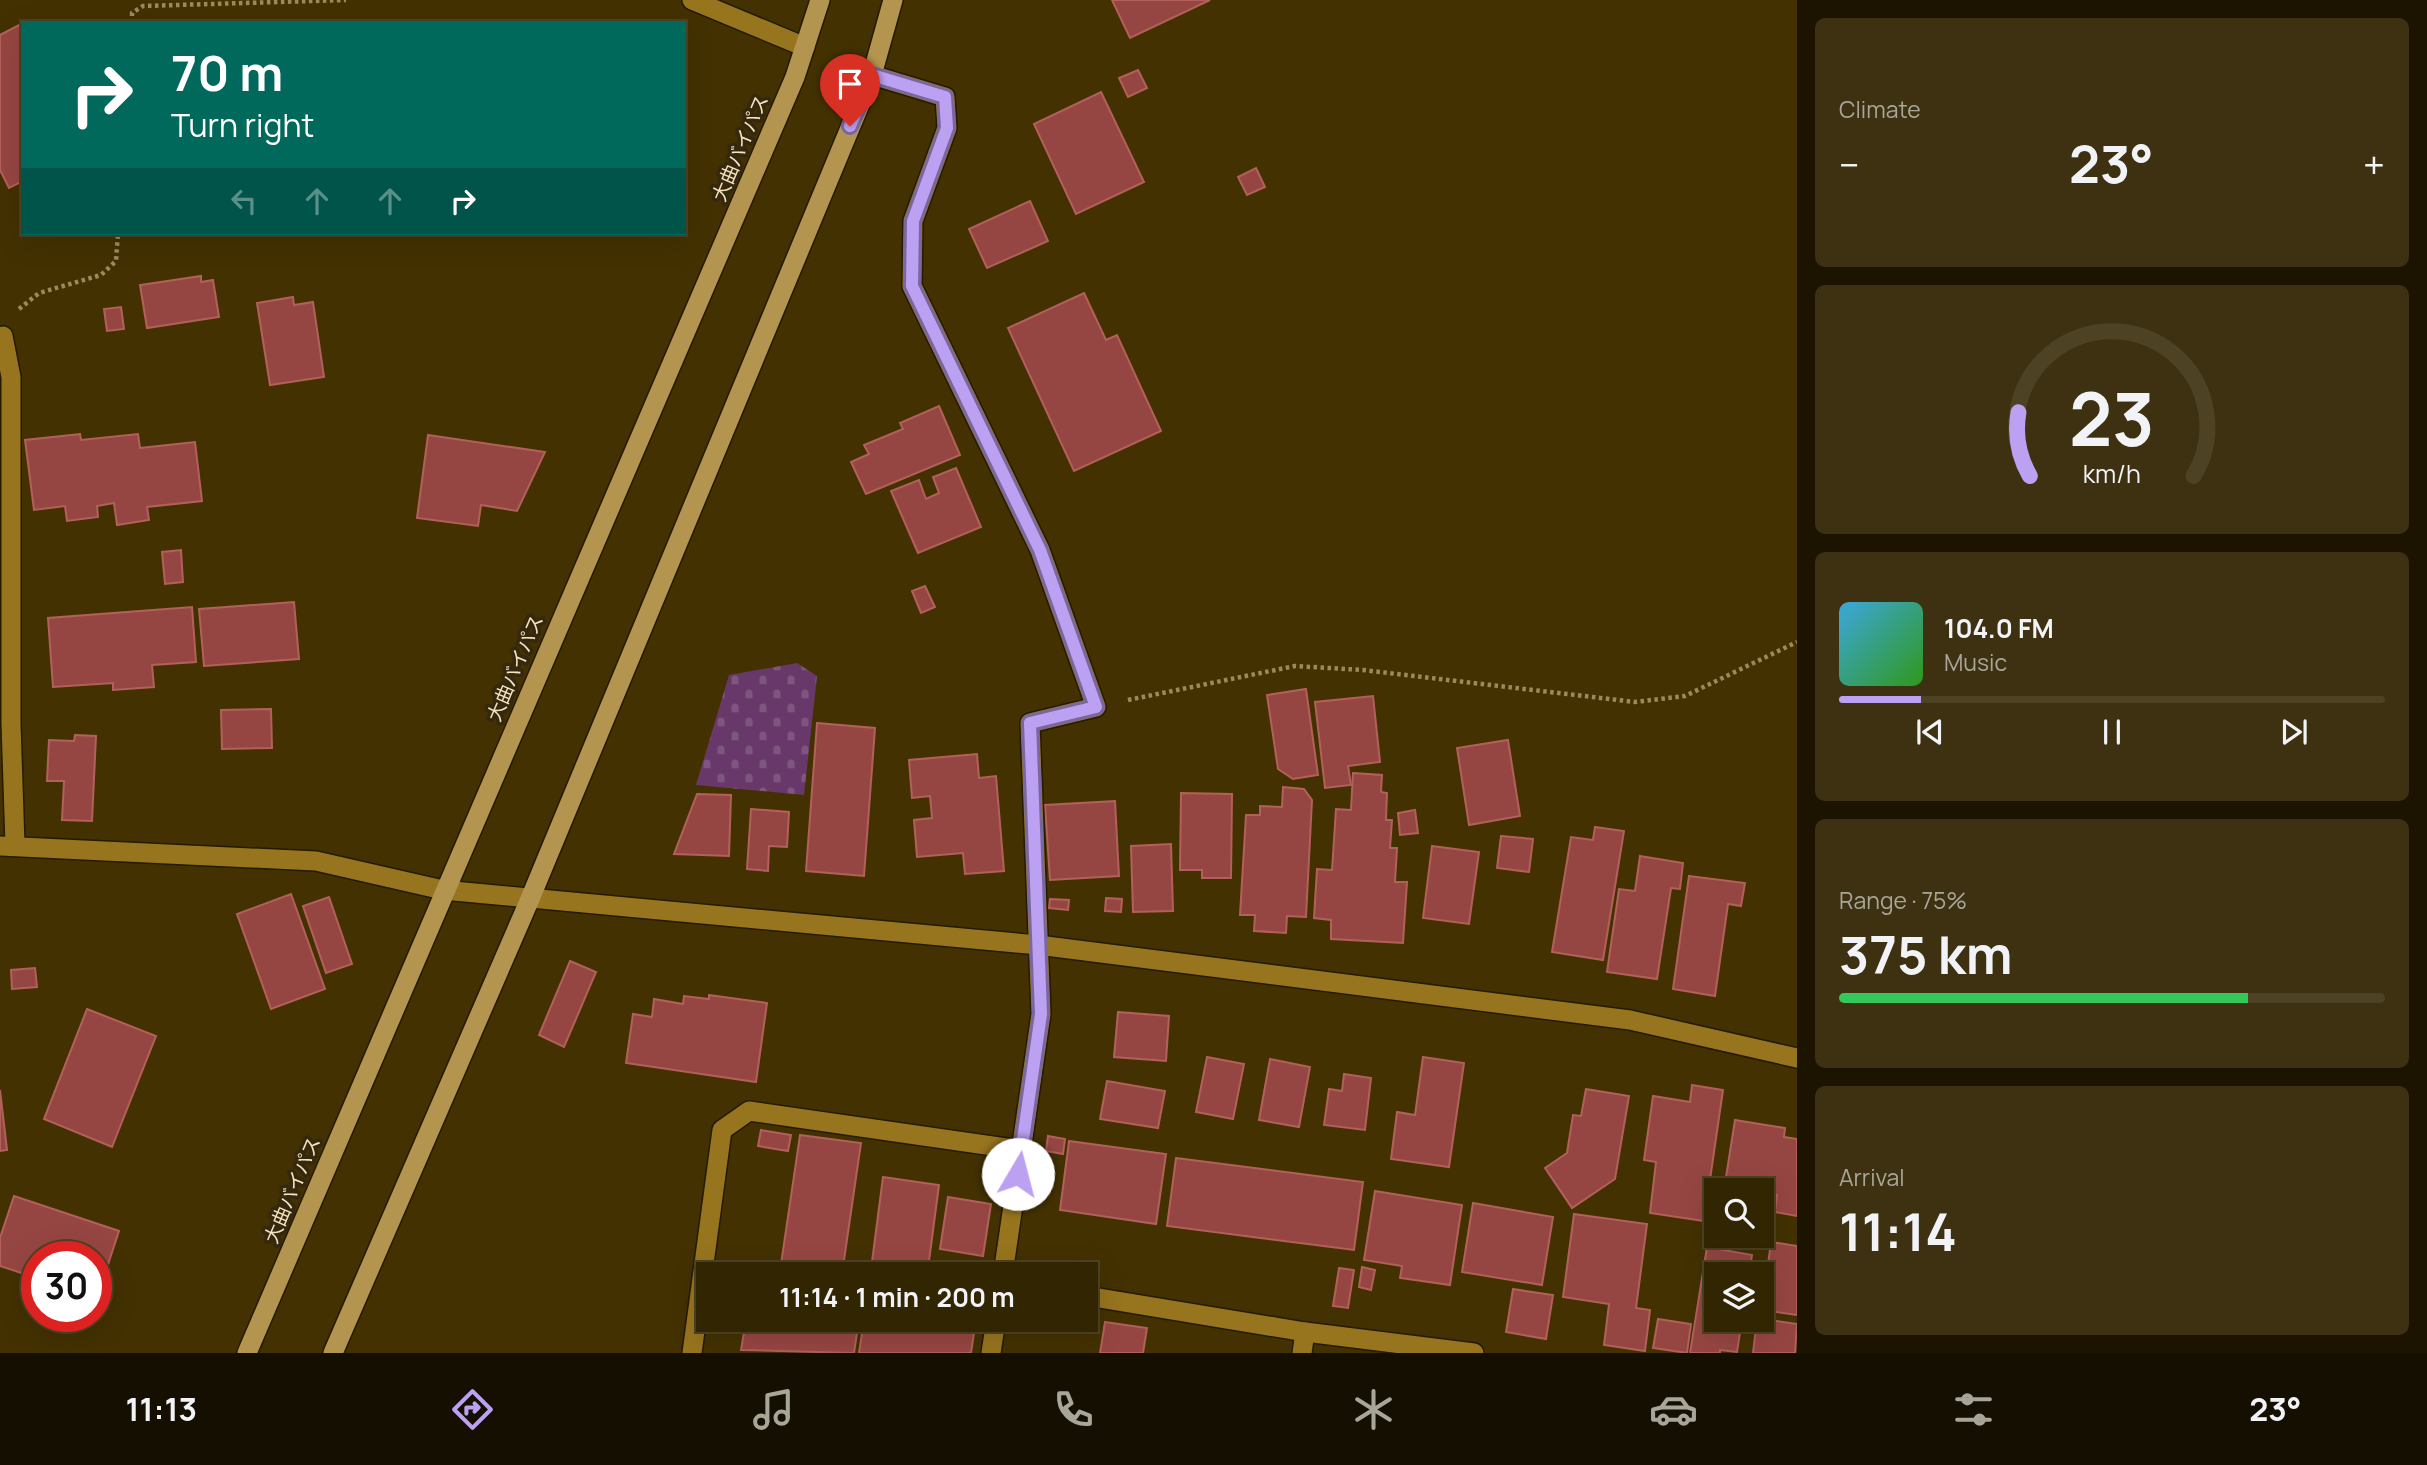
<!DOCTYPE html>
<meta charset="utf-8">
<style>
:root{--surface:#322502;--page:#3d3111;--text:#f1f3f6;--muted:#a8a599;--line:#4d4224;--accent:#bca0f2}
body{margin:0;font-family:Manrope,"Noto Sans JP",sans-serif;background:var(--page);color:var(--text);height:100vh;display:flex;flex-direction:column;font-size:26px;white-space:nowrap}
*{box-sizing:border-box;margin:0}
p{font-size:23px;color:var(--muted)}
.icon{flex:none;width:38px;height:38px;fill:none;stroke:currentColor;stroke-width:2;stroke-linecap:round;stroke-linejoin:round}
.map{position:relative;flex:1;overflow:hidden}
.details{display:flex;flex-direction:column;gap:18px;padding:18px;background:#1c1401;width:630px}
.details>*{flex:none}
.hud{position:absolute;left:21px;top:21px;width:665px;height:214px;border-radius:0px;box-shadow:0 7px 28px #0002,0 0 0 2px var(--line);background:#00695c;color:#fff;overflow:hidden}
.tools{position:absolute;left:1704px;top:1178px;display:grid;gap:14px}
.tools a{display:grid;place-items:center;width:70px;height:70px;border-radius:0px;background:var(--surface);box-shadow:0 7px 28px #0002,0 0 0 2px var(--line);font-size:35px}
.speed{position:absolute;left:21px;top:1241px;display:flex;gap:14px;font-size:35px;font-weight:700;text-align:center}
.speed>*{display:grid;place-content:center;width:91px;height:91px;border-radius:50%;background:var(--surface);box-shadow:0 7px 28px #0002,0 0 0 2px var(--line);line-height:1}
.speed .limit{border:10px solid #d22;background:#fff;color:#111}
.pin{position:absolute;display:grid;place-items:center;width:60px;height:60px;color:#fff;margin:-72px -30px;border-radius:50% 50% 50% 0;rotate:-45deg;box-shadow:0 0 7px #0007}
.pin .icon{rotate:45deg}
.me{position:absolute;width:77px;margin:-38px;rotate:8deg;stroke-linejoin:round;filter:drop-shadow(0 0 5px #0008)}
.turn{display:flex;align-items:center;gap:24px;height:147px;padding:0 35px;font-size:32px}
.turn .icon{width:91px;height:91px;stroke-width:2.5}
.turn b{display:block;font-size:49px;line-height:60px}
.lanes{display:flex;align-items:center;height:66px;padding:0 35px;background:#0003;justify-content:center;gap:35px;direction:ltr}
.lanes .off{opacity:.35}
.big{font-size:52px;font-weight:700;line-height:1.1}
.details .widget{flex:1;display:flex;flex-direction:column;justify-content:center;gap:10px;min-width:0;padding:0 24px;border-radius:10px;background:var(--page)}
.details .dial{align-items:center;gap:0}
.dial svg{height:182px;overflow:visible;fill:none;stroke:var(--line);stroke-width:7;stroke-linecap:round;text-anchor:middle}
.dial text{fill:var(--text);stroke:none}
.song{display:flex;align-items:center;gap:21px}
.cover{width:84px;height:84px;border-radius:10px;background:linear-gradient(135deg,hsl(200 70% 55%),hsl(110 70% 35%))}
.played{height:7px;border-radius:4px;background:linear-gradient(90deg,var(--accent) 15%,var(--line) 15%)}
.keys{display:flex;justify-content:space-around;direction:ltr}
.heat{display:flex;justify-content:space-between;align-items:center;font-size:38px;direction:ltr}
.charge{height:10px;border-radius:5px;background:linear-gradient(90deg,#34c759 75%,var(--line) 0)}
.trip{position:absolute;left:696px;top:1262px;width:402px;height:70px;border-radius:0px;background:var(--surface);box-shadow:0 7px 28px #0002,0 0 0 2px var(--line);font-weight:700;line-height:70px;text-align:center}
.menu{display:flex;height:112px;justify-content:space-around;align-items:center;background:#140f01;color:var(--muted)}
.menu .icon{width:49px;height:49px}
.menu .on{color:var(--accent)}
.menu b{font-size:32px;color:var(--text)}
main{display:flex;flex:1;min-height:0}
.map>svg:first-child{display:block}
</style>
<main>
<div class="map">
<svg width="1797" height="1353" viewBox="0 0 1797 1353">
<defs>
<pattern id="cemetery-stones" width="16" height="16" patternUnits="userSpaceOnUse" patternTransform="scale(1.75)"><rect width="16" height="16" fill="#68386b"/><path d="M2 7V4a2 2 0 0 1 4 0v3zM10 15v-3a2 2 0 0 1 4 0v3z" fill="#7e557e"/></pattern>
</defs>
<rect width="100%" height="100%" fill="#433102"/>
<polygon fill="url(#cemetery-stones)" points="797,663 817,676 804,795 696,785 729,675"/>
<g fill="#964642" stroke="#b2605a" stroke-width="2">
<polygon points="1112,0 1210,0 1130,38"/>
<polygon points="19,25 23,32 23,181 9,188 0,170 0,35"/>
<polygon points="1138,70 1147,88 1128,97 1119,78"/>
<polygon points="1101,92 1144,182 1076,214 1034,124"/>
<polygon points="1256,168 1265,187 1247,195 1238,177"/>
<polygon points="1030,201 1048,241 987,268 969,229"/>
<polygon points="201,276 201,282 213,280 219,317 147,328 140,285"/>
<polygon points="1084,293 1106,340 1117,335 1161,431 1074,471 1008,328"/>
<polygon points="293,297 294,305 313,302 324,377 270,385 257,303"/>
<polygon points="121,307 124,329 107,331 104,309"/>
<polygon points="939,406 960,455 866,494 851,462 869,454 864,445 903,429 900,423"/>
<polygon points="80,434 81,440 138,434 140,448 195,442 202,501 147,507 149,520 117,525 114,503 97,506 98,517 67,521 65,506 34,510 25,440"/>
<polygon points="428,435 545,452 517,511 481,505 478,526 417,518"/>
<polygon points="956,468 981,527 918,553 891,491 919,480 926,499 939,493 933,477"/>
<polygon points="181,550 183,582 165,584 162,552"/>
<polygon points="925,586 935,607 921,613 912,591"/>
<polygon points="294,602 299,659 204,666 199,609"/>
<polygon points="192,607 196,662 152,665 154,687 113,690 113,683 53,687 48,618"/>
<polygon points="1306,689 1318,775 1293,779 1278,769 1267,695"/>
<polygon points="1373,696 1380,762 1348,766 1351,785 1325,788 1315,702"/>
<polygon points="271,709 272,748 222,749 221,710"/>
<polygon points="817,723 875,728 864,876 806,871"/>
<polygon points="75,735 96,736 92,821 62,820 64,781 47,781 49,740 74,741"/>
<polygon points="1508,740 1520,816 1469,825 1457,748"/>
<polygon points="977,754 979,778 996,776 1004,871 965,874 963,853 917,857 914,820 932,818 930,796 912,798 909,760"/>
<polygon points="1353,773 1382,775 1381,792 1387,793 1386,820 1392,820 1390,848 1397,848 1395,882 1407,882 1403,943 1331,939 1331,920 1314,918 1317,869 1332,870 1336,809 1351,810"/>
<polygon points="1283,787 1304,789 1312,800 1306,917 1287,916 1286,933 1254,931 1255,915 1240,915 1246,815 1260,815 1260,806 1282,807"/>
<polygon points="1181,793 1232,794 1231,878 1202,878 1202,870 1180,870"/>
<polygon points="697,794 731,795 729,856 674,854"/>
<polygon points="1115,801 1119,876 1050,880 1045,805"/>
<polygon points="751,809 789,812 787,847 769,846 768,871 747,869"/>
<polygon points="1415,810 1418,833 1400,835 1398,813"/>
<polygon points="1595,827 1624,831 1603,960 1552,952 1571,837 1593,840"/>
<polygon points="1501,836 1533,839 1529,872 1497,868"/>
<polygon points="1171,844 1173,911 1133,912 1131,846"/>
<polygon points="1432,846 1479,852 1469,924 1423,918"/>
<polygon points="1640,856 1683,863 1680,889 1671,888 1657,979 1607,972 1619,889 1635,891"/>
<polygon points="1689,876 1745,883 1741,906 1728,904 1715,996 1673,989"/>
<polygon points="291,894 325,989 271,1009 237,914"/>
<polygon points="329,897 352,964 326,973 303,906"/>
<polygon points="1106,898 1122,899 1121,912 1105,911"/>
<polygon points="1050,899 1069,900 1068,910 1049,908"/>
<polygon points="570,961 596,972 564,1047 539,1035"/>
<polygon points="35,968 37,987 12,989 11,970"/>
<polygon points="709,995 767,1003 756,1082 626,1063 633,1014 652,1017 654,999 683,1004 684,996 709,999"/>
<polygon points="87,1009 156,1036 112,1147 44,1119"/>
<polygon points="1118,1012 1169,1016 1166,1061 1114,1057"/>
<polygon points="1207,1057 1244,1064 1233,1119 1196,1112"/>
<polygon points="1423,1057 1464,1063 1449,1167 1391,1159 1397,1112 1415,1115"/>
<polygon points="1270,1059 1310,1067 1299,1127 1259,1120"/>
<polygon points="1344,1074 1371,1078 1365,1130 1324,1125 1329,1089 1342,1091"/>
<polygon points="1107,1081 1165,1091 1158,1128 1100,1119"/>
<polygon points="1692,1085 1723,1090 1704,1221 1650,1213 1656,1162 1644,1160 1653,1096 1690,1102"/>
<polygon points="1586,1089 1629,1096 1615,1179 1572,1208 1545,1168 1567,1153 1573,1115 1581,1116"/>
<polygon points="0,1090 7,1150 0,1151"/>
<polygon points="1735,1120 1785,1128 1784,1137 1797,1139 1797,1216 1775,1212 1777,1195 1762,1190 1724,1190"/>
<polygon points="761,1130 791,1135 788,1151 758,1146"/>
<polygon points="800,1135 861,1143 842,1274 780,1271"/>
<polygon points="1048,1136 1065,1139 1063,1154 1046,1151"/>
<polygon points="1069,1141 1166,1154 1156,1224 1060,1210"/>
<polygon points="1176,1158 1363,1182 1354,1250 1167,1226"/>
<polygon points="883,1177 939,1185 928,1269 872,1262"/>
<polygon points="1375,1191 1462,1205 1450,1285 1400,1278 1402,1266 1364,1260"/>
<polygon points="14,1196 119,1231 97,1298 96,1256 37,1256 37,1278 0,1266 0,1238"/>
<polygon points="948,1197 991,1204 983,1256 940,1249"/>
<polygon points="1473,1203 1553,1217 1542,1285 1462,1272"/>
<polygon points="1574,1214 1647,1224 1636,1308 1650,1310 1645,1351 1604,1345 1609,1304 1563,1297"/>
<polygon points="1771,1242 1797,1246 1797,1315 1762,1310"/>
<polygon points="1707,1247 1752,1255 1749,1274 1717,1274 1717,1320 1742,1320 1737,1352 1720,1350 1720,1353 1690,1353"/>
<polygon points="1362,1267 1375,1270 1371,1290 1359,1287"/>
<polygon points="1339,1268 1354,1270 1348,1308 1333,1306"/>
<polygon points="1513,1289 1553,1295 1546,1339 1506,1332"/>
<polygon points="1658,1319 1691,1324 1687,1353 1653,1348"/>
<polygon points="1762,1319 1797,1324 1795,1353 1753,1353 1757,1320"/>
<polygon points="746,1320 859,1320 854,1353 741,1350"/>
<polygon points="864,1320 976,1320 971,1353 859,1353"/>
<polygon points="1105,1322 1147,1328 1143,1353 1100,1353"/>
</g>
<g fill="none" stroke-linecap="round" stroke-linejoin="round">
<g stroke="#251a02" stroke-width="22">
<g id="minor">
<polyline points="692,0 805,47"/>
<polyline points="872,75 945,97 947,128 913,221 912,286 1040,550 1096,707 1030,723 1041,1014 1003,1274"/>
<polyline points="0,337 3,336 11,377 11,723 15,845"/>
<polyline points="0,846 316,861 443,890 1038,945 1630,1020 1797,1058"/>
<polyline points="1087,1296 1305,1332 1474,1353"/>
<polyline points="692,1353 722,1130 749,1111 1021,1150"/>
<polyline points="991,1353 996,1320"/>
<polyline points="1302,1353 1305,1332"/>
</g>
</g>
<g stroke="#251a02" stroke-width="22">
<g id="trunk">
<polyline points="247,1353 795,77 820,0"/>
<polyline points="333,1353 530,899 872,75 893,0"/>
</g>
</g>
<g stroke="#9c8a5f" stroke-width="4.5" stroke-dasharray="3.5 3.5" stroke-linecap="butt">
<polyline points="132,23 132,13 143,6 346,0"/>
<polyline points="19,309 39,293 101,275 116,261 118,233"/>
<polyline points="1128,700 1295,666 1363,670 1635,702 1685,696 1797,642"/>
</g>
<use href="#minor" stroke="#97741e" stroke-width="19"/>
<use href="#trunk" stroke="#b4954f" stroke-width="19"/>
</g>
<g fill="none" stroke-linecap="round" stroke-linejoin="round">
<g stroke="#7a689d" stroke-width="18">
<polyline id="route" points="850,126 872,75 945,97 947,128 913,221 912,286 1040,550 1096,707 1030,723 1041,1014 1018,1174"/>
</g>
<use href="#route" stroke="#bca0f2" stroke-width="12"/>
</g>
<g text-anchor="middle" stroke-width="7" stroke-linejoin="round" paint-order="stroke">
<g font-size="19" fill="#f7e4be" stroke="#34280f">
<text transform="translate(740 148) rotate(-67)" y="7">大曲バイパス</text>
<text transform="translate(515 668) rotate(-67)" y="7">大曲バイパス</text>
<text transform="translate(292 1190) rotate(-67)" y="7">大曲バイパス</text>
</g>
</g>
</svg>
<div class="tools">
<a><svg class="icon" aria-label="search" viewBox="0 0 24 24"><circle cx="10" cy="10" r="6"/><path d="M15 15l6 6"/></svg></a>
<a><svg class="icon" aria-label="layers" viewBox="0 0 24 24"><path d="M12 4l9 5-9 5-9-5zM3 14l9 5 9-5"/></svg></a>
</div>
<div class="speed"><div class="limit">30</div></div>
<div class="pin" style="left:850px;top:126px;background:#d93025"><svg class="icon" aria-label="arrive" viewBox="0 0 24 24"><path d="M6 21V4h12l-3 4 3 4H6"/></svg></div>
<svg class="me" style="left:1018px;top:1174px" viewBox="-20 -20 40 40"><circle r="19" fill="#fff"/><path d="M0-13L10 11 0 6-10 11z" fill="#bca0f2"/></svg>
<div class="trip">11:14 · 1 min · 200 m</div>
<div class="hud">
<div class="turn"><svg class="icon" aria-label="right" viewBox="0 0 24 24"><path d="M7 20v-9h11M14 6l5 5-5 5"/></svg><div><b>70 m</b>Turn right</div></div>
<div class="lanes"><svg class="icon off" aria-label="left" viewBox="0 0 24 24"><path d="M17 20v-9H6M10 6l-5 5 5 5"/></svg><svg class="icon off" aria-label="ahead" viewBox="0 0 24 24"><path d="M12 20V5M6 11l6-6 6 6"/></svg><svg class="icon off" aria-label="ahead" viewBox="0 0 24 24"><path d="M12 20V5M6 11l6-6 6 6"/></svg><svg class="icon" aria-label="right" viewBox="0 0 24 24"><path d="M7 20v-9h11M14 6l5 5-5 5"/></svg></div>
</div>
</div>
<section class="details">
<div class="widget"><p>Climate</p>
<div class="heat"><a>−</a><b class="big">23°</b><a>+</a></div>
</div>
<div class="widget dial"><svg viewBox="0 0 100 80">
<path d="M14 69A42 42 0 1 1 86 69"/>
<path d="M14 69A42 42 0 0 1 9 41" stroke="#bca0f2"/>
<text x="50" y="56" font-size="32" font-weight="700">23</text>
<text x="50" y="72" font-size="11">km/h</text>
</svg></div>
<div class="widget">
<div class="song"><i class="cover"></i><div><b>104.0 FM</b><p>Music</p></div></div>
<div class="played"></div>
<div class="keys"><svg class="icon" aria-label="previous" viewBox="0 0 24 24"><path d="M18 5L8 12l10 7zM5 5v14"/></svg><svg class="icon" aria-label="pause" viewBox="0 0 24 24"><path d="M8 5v14M16 5v14"/></svg><svg class="icon" aria-label="next" viewBox="0 0 24 24"><path d="M6 5l10 7-10 7zM19 5v14"/></svg></div>
</div>
<div class="widget"><p>Range · 75%</p><b class="big">375 km</b><div class="charge"></div></div>
<div class="widget"><p>Arrival</p><b class="big">11:14</b></div>
</section>
</main>
<nav class="menu">
<b>11:13</b>
<svg class="icon on" aria-label="directions" viewBox="0 0 24 24"><path d="M12 3l9 9-9 9-9-9zM9 14v-3h6M13 9l2 2-2 2"/></svg>
<svg class="icon" aria-label="music" viewBox="0 0 24 24"><path d="M9 18V5l10-2v13"/><circle cx="6" cy="18" r="3"/><circle cx="16" cy="16" r="3"/></svg>
<svg class="icon" aria-label="phone" viewBox="0 0 24 24"><path d="M5 4h4l2 5-3 2q2 4 5 5l2-3 5 2v4C11 20 4 13 5 4z"/></svg>
<svg class="icon" aria-label="climate" viewBox="0 0 24 24"><path d="M12 3v18M4 7l16 10M4 17L20 7"/></svg>
<svg class="icon" aria-label="car" viewBox="0 0 24 24"><path d="M5 17H2v-5l4-1 3-4h7l3 4 3 1v5h-3M9 17h6M6 11h13"/><circle cx="7" cy="17" r="2"/><circle cx="17" cy="17" r="2"/></svg>
<svg class="icon" aria-label="filters" viewBox="0 0 24 24"><path d="M4 7h16M4 17h16"/><circle cx="9" cy="7" r="2"/><circle cx="15" cy="17" r="2"/></svg>
<b>23°</b>
</nav>
